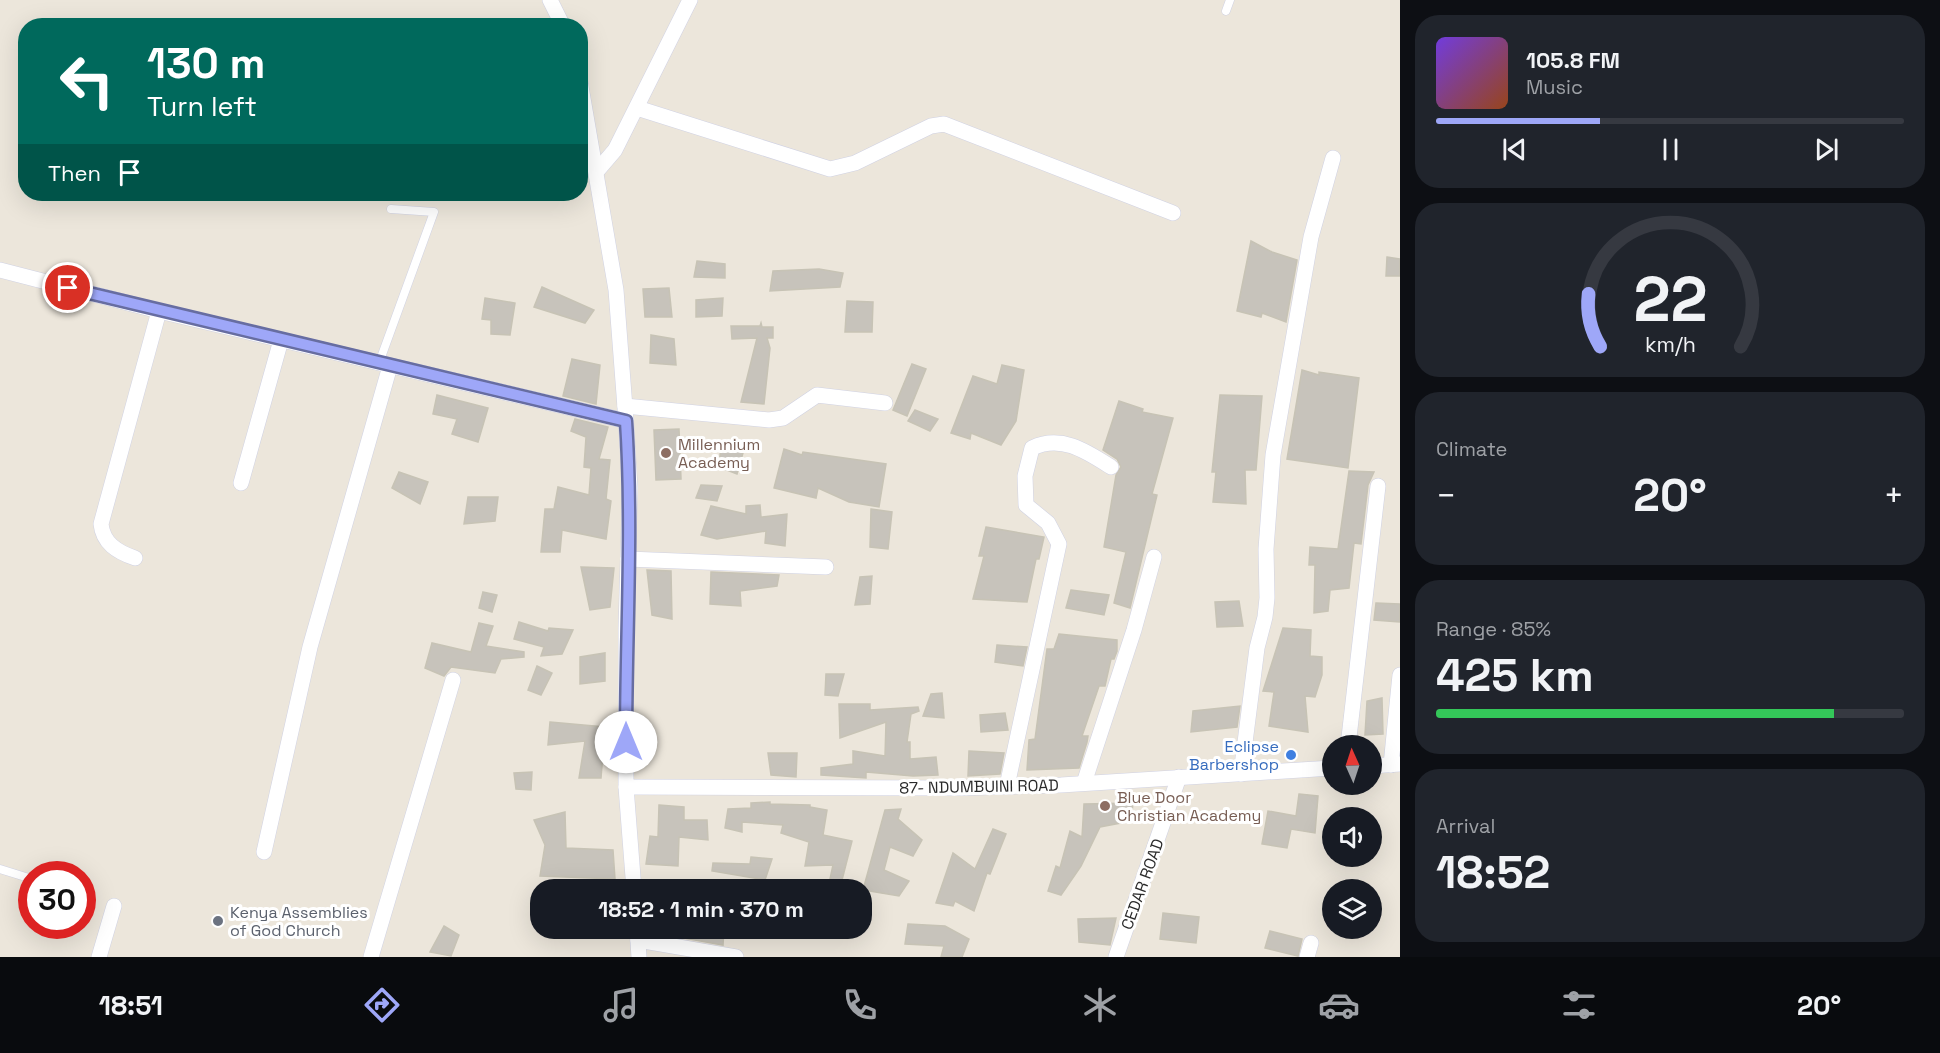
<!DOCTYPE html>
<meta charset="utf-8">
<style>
:root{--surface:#171b24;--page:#20242c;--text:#f1f3f6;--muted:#9ea1a6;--line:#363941;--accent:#9ea7f8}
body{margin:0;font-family:"Space Grotesk",sans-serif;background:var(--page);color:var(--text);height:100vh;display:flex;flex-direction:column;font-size:22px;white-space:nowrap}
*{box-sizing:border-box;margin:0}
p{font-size:20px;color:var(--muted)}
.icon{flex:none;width:33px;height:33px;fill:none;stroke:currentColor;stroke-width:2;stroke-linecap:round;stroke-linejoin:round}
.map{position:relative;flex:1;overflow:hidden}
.drawer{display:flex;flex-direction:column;gap:15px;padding:15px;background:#0d0f14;width:540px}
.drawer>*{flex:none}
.banner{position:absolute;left:18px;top:18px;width:570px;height:183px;border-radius:24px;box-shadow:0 6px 24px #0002;background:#00695c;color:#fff;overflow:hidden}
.needle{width:39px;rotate:357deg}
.fabs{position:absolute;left:1322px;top:735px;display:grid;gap:12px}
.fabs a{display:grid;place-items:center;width:60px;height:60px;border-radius:50%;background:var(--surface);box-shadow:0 6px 24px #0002;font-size:30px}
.speed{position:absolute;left:18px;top:861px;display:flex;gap:12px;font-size:30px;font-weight:700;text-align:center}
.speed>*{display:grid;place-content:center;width:78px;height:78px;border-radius:50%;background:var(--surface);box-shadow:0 6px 24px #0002;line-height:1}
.speed .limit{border:9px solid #d22;background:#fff;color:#111}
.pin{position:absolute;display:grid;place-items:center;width:51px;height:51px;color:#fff;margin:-26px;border:3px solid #fff;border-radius:50%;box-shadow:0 2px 6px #0007}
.me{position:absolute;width:66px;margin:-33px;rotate:0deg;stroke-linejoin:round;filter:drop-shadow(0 0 4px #0008)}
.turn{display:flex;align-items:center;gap:21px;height:126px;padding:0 30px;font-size:27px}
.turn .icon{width:78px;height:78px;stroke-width:2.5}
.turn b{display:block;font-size:42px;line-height:51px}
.then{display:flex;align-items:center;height:57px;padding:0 30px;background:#0003;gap:12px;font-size:22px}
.big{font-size:45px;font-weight:800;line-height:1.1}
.drawer .card{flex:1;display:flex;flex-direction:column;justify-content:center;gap:9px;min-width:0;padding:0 21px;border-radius:24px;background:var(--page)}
.drawer .dial{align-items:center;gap:0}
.dial svg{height:156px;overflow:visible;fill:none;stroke:var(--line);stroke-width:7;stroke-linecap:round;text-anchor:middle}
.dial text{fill:var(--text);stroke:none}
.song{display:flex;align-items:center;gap:18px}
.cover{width:72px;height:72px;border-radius:9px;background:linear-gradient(135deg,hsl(260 70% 55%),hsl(20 70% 35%))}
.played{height:6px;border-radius:3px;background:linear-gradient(90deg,var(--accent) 35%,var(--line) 35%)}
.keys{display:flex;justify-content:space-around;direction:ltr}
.heat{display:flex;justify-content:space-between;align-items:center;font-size:33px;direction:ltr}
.charge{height:9px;border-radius:4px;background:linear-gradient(90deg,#34c759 85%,var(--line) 0)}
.trip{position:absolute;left:530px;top:879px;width:342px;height:60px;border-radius:24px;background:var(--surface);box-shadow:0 6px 24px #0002;font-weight:800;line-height:60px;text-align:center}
.tab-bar{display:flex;height:96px;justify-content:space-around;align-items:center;background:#090b0e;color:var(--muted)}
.tab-bar .icon{width:42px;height:42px}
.tab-bar .current{color:var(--accent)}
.tab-bar b{font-size:27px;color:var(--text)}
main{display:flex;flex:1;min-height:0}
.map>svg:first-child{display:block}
</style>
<main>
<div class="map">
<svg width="1400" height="957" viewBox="0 0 1400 957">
<rect width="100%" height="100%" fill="#ece6db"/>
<g fill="#c7c3bb" stroke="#c7c3b5" stroke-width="1.5">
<polygon points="1251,241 1272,252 1297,260 1286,322 1262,313 1261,317 1237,311"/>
<polygon points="1387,257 1400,259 1400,276 1386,276"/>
<polygon points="697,261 725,264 725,278 694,277"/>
<polygon points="819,269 843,273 840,287 770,291 773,271"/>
<polygon points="542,287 594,310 585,323 534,307"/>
<polygon points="669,288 672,317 645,317 643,289"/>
<polygon points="485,298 515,303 510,335 491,334 491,320 482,319"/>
<polygon points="723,298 722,316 696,317 696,300"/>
<polygon points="847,301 873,302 872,332 845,332"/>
<polygon points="761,323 762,327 773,327 773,338 767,338 770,348 764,404 741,402 757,338 732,339 731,326 760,326"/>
<polygon points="651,335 674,339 676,365 650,363"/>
<polygon points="572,359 600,365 596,404 563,396"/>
<polygon points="912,364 926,369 907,416 893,410"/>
<polygon points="1002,365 1024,370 1016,421 1001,445 971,433 970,439 951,433 973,376 997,384"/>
<polygon points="1302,370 1319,375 1319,372 1359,378 1348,468 1287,459"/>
<polygon points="437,395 488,408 478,442 452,434 457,419 433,414"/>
<polygon points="1220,395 1262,396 1256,470 1245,470 1246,504 1213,502 1216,472 1212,472"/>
<polygon points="1119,401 1143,409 1142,412 1173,418 1152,494 1157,495 1130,608 1114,603 1126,552 1104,547 1116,475 1121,467 1117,459 1103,450"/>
<polygon points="915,410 938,419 930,431 908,421"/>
<polygon points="575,419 608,427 599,459 610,460 606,499 611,501 606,539 562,530 560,552 541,552 545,509 554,509 558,487 589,495 591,468 584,467 586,437 571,431"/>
<polygon points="679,429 681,479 656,480 654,430"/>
<polygon points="721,444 743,453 737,474 719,467"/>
<polygon points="784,449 802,455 803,452 886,464 879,507 849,502 818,488 816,498 774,488"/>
<polygon points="1349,471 1374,472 1368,485 1361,544 1354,543 1349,588 1330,590 1328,611 1314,613 1315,565 1309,565 1310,547 1338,549"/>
<polygon points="399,472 428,482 420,504 392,488"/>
<polygon points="701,485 722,486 717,501 696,498"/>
<polygon points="468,497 498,497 495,521 464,524"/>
<polygon points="760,505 761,517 787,514 785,546 765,543 766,531 717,539 701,535 711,506 746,514 746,506"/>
<polygon points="871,509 892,512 888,549 870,547"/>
<polygon points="986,527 1044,537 1039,559 1036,559 1027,602 973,599 984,556 979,556"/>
<polygon points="581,567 614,568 610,607 590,610"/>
<polygon points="647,570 671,571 672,619 652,615"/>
<polygon points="711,572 779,575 777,586 740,591 741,606 710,604"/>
<polygon points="872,576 870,604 855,605 860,577"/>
<polygon points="1071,590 1109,595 1104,615 1066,608"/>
<polygon points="483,592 497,595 492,612 479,608"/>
<polygon points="1239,601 1243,626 1217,627 1215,602"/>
<polygon points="1376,603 1400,604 1400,622 1374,620"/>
<polygon points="519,622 548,631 549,628 573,630 562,654 541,656 544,647 514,639"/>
<polygon points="479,623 493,626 486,646 524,652 524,657 501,659 495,673 451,667 444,676 425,668 432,643 471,652"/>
<polygon points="1283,628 1311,630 1310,656 1322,657 1322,675 1315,697 1305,696 1308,732 1269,726 1274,692 1263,691"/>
<polygon points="1059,634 1117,640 1117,651 1114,659 1111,659 1105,686 1099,686 1082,736 1088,736 1087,742 1079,768 1027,770 1029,740 1035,739 1047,649 1054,649"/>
<polygon points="997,645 1027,647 1023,666 995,662"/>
<polygon points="605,653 605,681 580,684 580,657"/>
<polygon points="537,666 552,673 541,695 528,690"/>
<polygon points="826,674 844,674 838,696 825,695"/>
<polygon points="942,693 944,718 923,716 931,694"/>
<polygon points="1382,698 1383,734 1365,735 1367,701"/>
<polygon points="839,704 870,704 870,710 918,707 919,711 911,714 907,742 910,742 910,759 936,757 938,775 913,776 866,772 866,778 821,775 821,768 853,764 853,751 885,756 886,722 840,738"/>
<polygon points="1240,706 1237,727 1191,732 1193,711"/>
<polygon points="1005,713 1008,730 981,732 980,715"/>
<polygon points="550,722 605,727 601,778 579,778 585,741 548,745"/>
<polygon points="969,751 1004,753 1000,774 968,776"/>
<polygon points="768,753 797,753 796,777 771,775"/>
<polygon points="532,772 531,790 516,789 514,773"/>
<polygon points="1299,794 1318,796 1315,833 1291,829 1287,848 1262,844 1268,811 1296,816"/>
<polygon points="770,802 770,804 810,805 810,807 827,810 823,835 852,841 841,884 830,879 833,865 805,866 809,842 781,833 783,825 742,822 742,832 725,828 728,809 751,808 751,803"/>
<polygon points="1133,803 1131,821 1100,827 1081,866 1061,895 1048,891 1056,866 1060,868 1070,831 1082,837 1084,804"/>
<polygon points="659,805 684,807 684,820 707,820 708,840 679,837 678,866 646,864 650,836 658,837"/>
<polygon points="901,809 898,819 922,840 913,856 890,847 884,870 909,881 899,896 863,890 885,810"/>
<polygon points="565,812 566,848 613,850 615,879 540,876 545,845 534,820"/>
<polygon points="993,829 1006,834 990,874 987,873 974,911 955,901 953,906 936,903 953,853 975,869"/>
<polygon points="751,857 772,859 765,880 712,871 713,863 750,864"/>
<polygon points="1163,913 1199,917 1196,943 1160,939"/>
<polygon points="1116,918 1110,945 1079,942 1078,919"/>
<polygon points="908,924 945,926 969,939 962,957 941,957 944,946 905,944"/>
<polygon points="444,926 459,935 451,956 430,952"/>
<polygon points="657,928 724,928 723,945 656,933"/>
<polygon points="1270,931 1302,939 1298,956 1265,948"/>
</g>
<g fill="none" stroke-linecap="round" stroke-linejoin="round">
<g stroke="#d0d2e3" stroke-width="9">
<g id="lane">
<polyline points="1226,11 1230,0"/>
<polyline points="379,363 434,212 391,209"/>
<polyline points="0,869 32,879"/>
</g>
</g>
<g stroke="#d0d2e3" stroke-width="16">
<g id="street">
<polyline points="550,0 563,26"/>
<polyline points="580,81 616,290 626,421 630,488 626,629 626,787 634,890"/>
<polyline points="637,108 830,169 855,163 931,126 944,124 1173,213"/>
<polyline points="597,171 615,150 690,0"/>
<polyline points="0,270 159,311 626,421"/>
<polyline points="625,406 769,420 783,418 817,395 885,403"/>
<polyline points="241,483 281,340"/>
<path d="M135,558C117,552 103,543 101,524L159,311"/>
<polyline points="628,559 826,567"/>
<polyline points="1348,746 1378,486"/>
<polyline points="1391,765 1400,675"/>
<polyline points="1371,766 1400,764"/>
<polyline points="1241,774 1257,648 1265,617 1267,598 1266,549 1273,455 1311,237 1333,158"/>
<polyline points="1084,783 1134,630 1154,557"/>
<path d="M1007,786L1059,544L1048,523L1026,505L1025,476L1032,448C1061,434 1086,451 1111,467"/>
<polyline points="626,787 958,788 1061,785 1332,768"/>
<polyline points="264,852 310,647 390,366"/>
<polyline points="637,928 639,957"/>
<polyline points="638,940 736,957"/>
<polyline points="99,957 114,906"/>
<polyline points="371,957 453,680"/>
<polyline points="1116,957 1179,777"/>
<polyline points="1307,957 1311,943"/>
</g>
</g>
<use href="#lane" stroke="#fff" stroke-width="8"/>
<use href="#street" stroke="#fff" stroke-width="15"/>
</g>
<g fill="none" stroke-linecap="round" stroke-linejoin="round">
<g stroke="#676da1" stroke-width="15">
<path id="route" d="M68,288L626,421C633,527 626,635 626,742"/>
</g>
<use href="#route" stroke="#9ea7f8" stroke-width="10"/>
</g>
<g fill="#8d6e63" stroke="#fff" stroke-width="2">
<circle cx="666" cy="453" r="6"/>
<circle cx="1105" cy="806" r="6"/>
</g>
<circle fill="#3f7fe0" stroke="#fff" stroke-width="2" cx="1291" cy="755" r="6"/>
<circle fill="#6b7280" stroke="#fff" stroke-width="2" cx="218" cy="921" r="6"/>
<g text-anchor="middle" stroke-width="6" stroke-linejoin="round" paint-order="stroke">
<g font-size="16" fill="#785e54" stroke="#fff" text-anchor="start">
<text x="678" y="450">Millennium<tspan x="678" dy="18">Academy</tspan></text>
<text x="1117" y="803">Blue Door<tspan x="1117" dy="18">Christian Academy</tspan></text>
</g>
<g font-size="16" fill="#366cbe" stroke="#fff" text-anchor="end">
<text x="1279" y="752">Eclipse<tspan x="1279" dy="18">Barbershop</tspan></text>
</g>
<g font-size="16" fill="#2a2a2a" stroke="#fff">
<text transform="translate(979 786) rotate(-1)" y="6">87- NDUMBUINI ROAD</text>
<text transform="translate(1142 884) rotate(-70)" y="6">CEDAR ROAD</text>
</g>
<g font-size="16" fill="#5b616d" stroke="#fff" text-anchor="start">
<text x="230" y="918">Kenya Assemblies<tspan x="230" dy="18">of God Church</tspan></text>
</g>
</g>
</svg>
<div class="fabs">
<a><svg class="needle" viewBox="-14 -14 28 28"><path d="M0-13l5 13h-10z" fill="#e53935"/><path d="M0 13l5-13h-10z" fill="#9ea1a6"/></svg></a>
<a><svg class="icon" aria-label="sound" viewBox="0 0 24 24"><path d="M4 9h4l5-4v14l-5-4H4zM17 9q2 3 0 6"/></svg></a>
<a><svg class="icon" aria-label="layers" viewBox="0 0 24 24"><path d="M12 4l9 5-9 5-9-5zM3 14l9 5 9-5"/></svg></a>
</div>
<div class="speed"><div class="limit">30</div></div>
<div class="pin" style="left:68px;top:288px;background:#d93025"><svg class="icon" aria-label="arrive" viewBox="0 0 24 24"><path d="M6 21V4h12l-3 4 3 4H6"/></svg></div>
<svg class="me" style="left:626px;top:742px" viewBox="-20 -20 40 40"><circle r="19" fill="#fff"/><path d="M0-13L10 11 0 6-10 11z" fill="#9ea7f8"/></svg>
<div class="trip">18:52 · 1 min · 370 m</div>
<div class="banner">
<div class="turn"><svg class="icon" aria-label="left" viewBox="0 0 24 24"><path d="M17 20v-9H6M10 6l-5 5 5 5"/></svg><div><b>130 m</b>Turn left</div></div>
<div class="then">Then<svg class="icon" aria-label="arrive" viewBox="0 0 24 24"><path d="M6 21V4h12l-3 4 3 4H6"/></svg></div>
</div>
</div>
<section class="drawer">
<div class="card">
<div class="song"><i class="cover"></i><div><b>105.8 FM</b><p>Music</p></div></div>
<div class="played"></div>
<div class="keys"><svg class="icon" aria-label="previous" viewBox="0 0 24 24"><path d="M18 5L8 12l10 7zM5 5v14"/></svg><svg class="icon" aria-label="pause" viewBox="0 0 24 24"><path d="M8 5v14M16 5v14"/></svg><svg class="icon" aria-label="next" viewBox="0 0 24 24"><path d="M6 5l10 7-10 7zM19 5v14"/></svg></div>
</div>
<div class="card dial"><svg viewBox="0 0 100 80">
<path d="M14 69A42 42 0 1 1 86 69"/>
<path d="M14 69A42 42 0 0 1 8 42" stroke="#9ea7f8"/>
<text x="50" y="56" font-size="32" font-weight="700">22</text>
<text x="50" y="72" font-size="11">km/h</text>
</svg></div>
<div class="card"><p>Climate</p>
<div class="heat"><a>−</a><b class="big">20°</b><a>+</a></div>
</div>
<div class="card"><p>Range · 85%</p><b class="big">425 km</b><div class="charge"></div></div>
<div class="card"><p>Arrival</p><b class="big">18:52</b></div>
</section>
</main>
<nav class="tab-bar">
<b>18:51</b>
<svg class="icon current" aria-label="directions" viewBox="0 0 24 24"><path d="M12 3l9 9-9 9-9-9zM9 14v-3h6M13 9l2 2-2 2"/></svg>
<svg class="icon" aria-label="music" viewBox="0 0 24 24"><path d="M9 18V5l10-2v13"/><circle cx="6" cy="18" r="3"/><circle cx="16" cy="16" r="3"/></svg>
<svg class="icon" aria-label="phone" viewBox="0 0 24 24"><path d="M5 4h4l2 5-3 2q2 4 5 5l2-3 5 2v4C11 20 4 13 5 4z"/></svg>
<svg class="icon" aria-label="climate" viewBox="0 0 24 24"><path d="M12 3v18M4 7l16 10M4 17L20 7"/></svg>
<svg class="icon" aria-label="car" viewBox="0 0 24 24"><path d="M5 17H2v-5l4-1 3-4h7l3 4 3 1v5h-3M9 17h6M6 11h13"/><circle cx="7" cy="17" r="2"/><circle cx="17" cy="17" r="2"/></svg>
<svg class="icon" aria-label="filters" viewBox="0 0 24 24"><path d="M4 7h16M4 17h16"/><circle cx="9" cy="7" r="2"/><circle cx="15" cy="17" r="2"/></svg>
<b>20°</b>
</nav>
